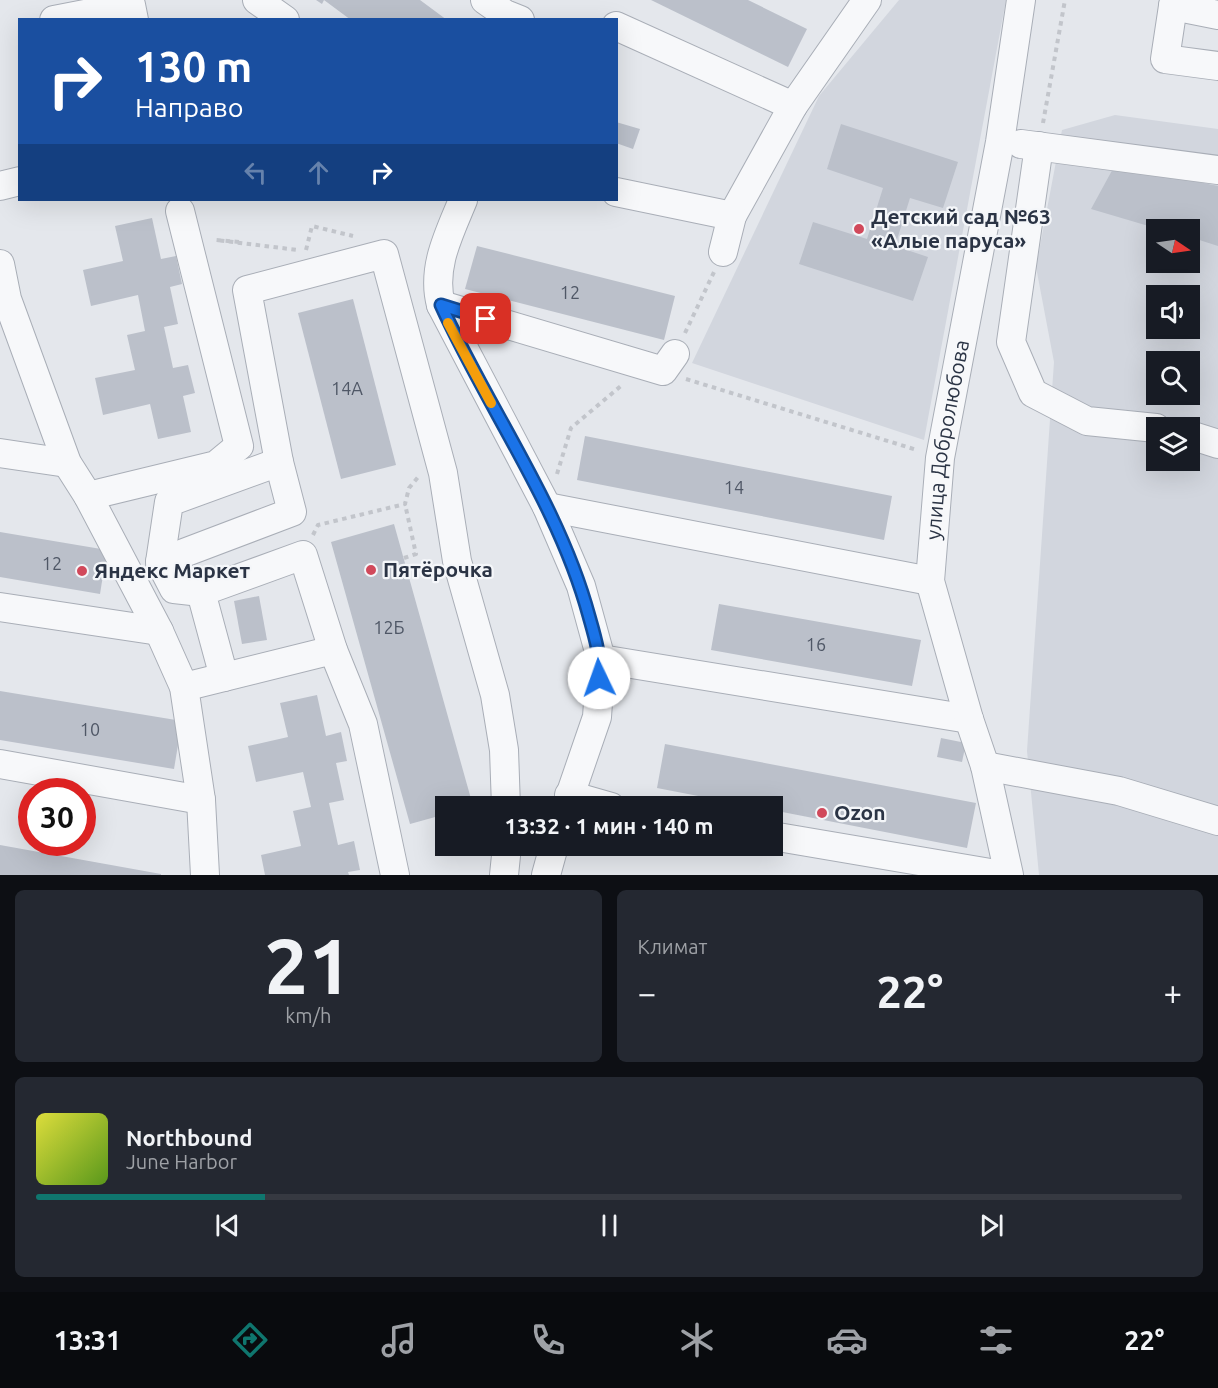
<!DOCTYPE html>
<html lang="ru">
<meta charset="utf-8">
<style>
:root{--surface:#171b24;--page:#242831;--text:#f1f3f6;--muted:#9ea1a6;--line:#363941;--accent:#0f766e}
body{margin:0;font-family:Ubuntu,sans-serif;background:var(--page);color:var(--text);height:100vh;display:flex;flex-direction:column;font-size:22px;white-space:nowrap}
*{box-sizing:border-box;margin:0}
p{font-size:20px;color:var(--muted)}
.icon{flex:none;width:33px;height:33px;fill:none;stroke:currentColor;stroke-width:2;stroke-linecap:round;stroke-linejoin:round}
.map{position:relative;height:875px;overflow:hidden}
.drawer{display:flex;flex-direction:column;gap:15px;padding:15px;background:#0d0f14;flex:1}
.drawer>*{flex:none}
.top-card{position:absolute;left:18px;top:18px;width:600px;height:183px;border-radius:0px;box-shadow:0 6px 24px #0002;background:#1a4fa0;color:#fff;overflow:hidden}
.needle{width:39px;rotate:103deg}
.buttons{position:absolute;left:1146px;top:219px;display:grid;gap:12px}
.buttons a{display:grid;place-items:center;width:54px;height:54px;border-radius:0px;background:var(--surface);box-shadow:0 6px 24px #0002;font-size:30px}
.speed{position:absolute;left:18px;top:778px;display:flex;gap:12px;font-size:30px;font-weight:700;text-align:center}
.speed>*{display:grid;place-content:center;width:78px;height:78px;border-radius:50%;background:var(--surface);box-shadow:0 6px 24px #0002;line-height:1}
.speed .limit{border:9px solid #d22;background:#fff;color:#111}
.pin{position:absolute;display:grid;place-items:center;width:51px;height:51px;color:#fff;margin:-26px;border-radius:12px;box-shadow:0 3px 9px #0006}
.me{position:absolute;width:66px;margin:-33px;rotate:357deg;stroke-linejoin:round;filter:drop-shadow(0 0 4px #0008)}
.turn{display:flex;align-items:center;gap:21px;height:126px;padding:0 18px;font-size:27px}
.turn .icon{width:78px;height:78px;stroke-width:2.5}
.turn b{display:block;font-size:42px;line-height:51px}
.lanes{display:flex;align-items:center;height:57px;padding:0 18px;background:#0003;justify-content:center;gap:30px;direction:ltr}
.lanes .off{opacity:.35}
.big{font-size:45px;font-weight:600;line-height:1.1}
.drawer .widget{flex:1;display:flex;flex-direction:column;justify-content:center;gap:9px;min-width:0;padding:0 21px;border-radius:9px;background:var(--page)}
.drawer .dial{align-items:center;gap:0}
.dial b{font-size:78px;line-height:1}
.song{display:flex;align-items:center;gap:18px}
.cover{width:72px;height:72px;border-radius:9px;background:linear-gradient(135deg,hsl(60 70% 55%),hsl(90 70% 35%))}
.played{height:6px;border-radius:3px;background:linear-gradient(90deg,var(--accent) 20%,var(--line) 20%)}
.keys{display:flex;justify-content:space-around;direction:ltr}
.heat{display:flex;justify-content:space-between;align-items:center;font-size:33px;direction:ltr}
.drawer .tiles{flex:1;display:grid;gap:15px;grid-template-columns:1fr 1fr}
.widget:last-child{grid-column:span 2}
.trip{position:absolute;left:435px;top:796px;width:348px;height:60px;border-radius:0px;background:var(--surface);box-shadow:0 6px 24px #0002;font-weight:600;line-height:60px;text-align:center}
.menu{display:flex;height:96px;justify-content:space-around;align-items:center;background:#090b0e;color:var(--muted)}
.menu .icon{width:42px;height:42px}
.menu .on{color:var(--accent)}
.menu b{font-size:27px;color:var(--text)}
.map>svg:first-child{display:block}
</style>
<div class="map">
<svg width="1218" height="875" viewBox="0 0 1218 875">
<rect width="100%" height="100%" fill="#e4e7ec"/>
<g fill="#d2d6de" fill-rule="evenodd">
<polygon points="899,0 1006,0 924,440 692,363 819,96"/>
<path d="M1115,115L1218,129V875H1039L1027,751L1054,362L1036,267L1062,130ZM1156,230H1190V262H1156ZM1156,296H1190V328H1156ZM1156,362H1190V394H1156ZM1156,428H1190V460H1156Z"/>
</g>
<g fill="#bbc0ca">
<polygon points="316,0 420,0 447,20 351,20 324,0 322,4"/>
<polygon points="651,0 748,0 807,29 788,67"/>
<polygon points="616,122 640,129 633,149 616,143"/>
<polygon points="841,124 958,162 943,208 910,198 895,246 928,257 913,301 799,264 813,222 867,239 883,188 827,169"/>
<polygon points="1115,165 1218,186 1218,246 1190,237 1190,230 1162,230 1091,209"/>
<polygon points="152,218 161,259 176,256 182,284 170,287 178,324 164,327 173,368 188,365 195,393 183,396 191,432 158,439 150,404 103,415 95,378 135,370 127,335 145,331 138,295 91,306 83,270 123,261 115,226"/>
<polygon points="477,246 675,296 664,340 465,289"/>
<polygon points="353,299 396,465 341,479 298,313"/>
<polygon points="585,436 892,496 884,540 577,480"/>
<polygon points="394,524 473,806 446,807 446,814 410,824 331,542"/>
<polygon points="0,532 107,550 100,594 0,577"/>
<polygon points="259,596 267,640 242,644 234,601"/>
<polygon points="719,604 921,640 912,686 711,650"/>
<polygon points="0,691 182,721 174,769 0,740"/>
<polygon points="317,695 326,736 341,732 347,761 336,763 344,800 329,803 338,845 354,841 360,870 348,872 349,875 265,875 261,855 301,846 293,811 311,807 303,772 256,782 248,746 288,737 280,703"/>
<polygon points="941,738 966,743 962,762 937,757"/>
<polygon points="665,744 976,803 967,848 772,810 772,807 755,807 657,788"/>
<polygon points="0,845 161,874 161,875 0,875"/>
</g>
<g fill="none" stroke-linecap="round" stroke-linejoin="round">
<g stroke="#a9aeb7" stroke-width="30">
<g id="minor">
<polyline points="257,0 285,20"/>
<polyline points="485,0 505,14 520,20"/>
<polyline points="1174,0 1173,6 1218,15"/>
<polyline points="1173,6 1165,59 1218,66"/>
<polyline points="54,20 131,5 134,20"/>
<polyline points="616,26 793,106"/>
<polyline points="1021,144 1218,170"/>
<polyline points="1039,146 1011,342 1033,393 1087,421 1156,428"/>
<polyline points="0,186 20,181"/>
<polyline points="616,192 732,216 793,106 867,0"/>
<path d="M463,200C449,234 431,268 441,305L547,507L581,586L601,659L597,717L566,807"/>
<polyline points="723,252 732,216"/>
<polyline points="0,264 7,299 67,463 88,496 159,631 184,687 201,800 205,875"/>
<polyline points="441,305 663,371 675,354"/>
<polyline points="1190,435 1218,444"/>
<polyline points="0,453 67,463"/>
<polyline points="88,496 216,465 239,446 180,211"/>
<polyline points="547,507 930,581"/>
<polyline points="160,562 169,502 279,462"/>
<polyline points="201,592 174,589 160,562 292,512 279,462 247,290 384,254 443,473 457,561 495,695 504,750 506,807"/>
<polyline points="0,607 159,631"/>
<polyline points="601,659 969,719"/>
<polyline points="224,677 201,592 303,555 333,650 363,724 395,875"/>
<polyline points="184,687 333,650"/>
<polyline points="0,764 201,800"/>
<polyline points="985,766 1119,791 1218,821"/>
<polyline points="569,795 611,807"/>
<polyline points="772,836 1002,875"/>
<polyline points="504,875 507,846"/>
<polyline points="546,875 554,846"/>
<path id="s1" d="M1009,875L985,766L969,719L930,581L940,458L1000,142L1021,0"/>
</g>
</g>
<g stroke="#c2c5cb" stroke-width="4" stroke-dasharray="4.5 4.5" stroke-linecap="butt">
<polyline points="1043,123 1065,0"/>
<polyline points="239,242 216,240 298,250"/>
<polyline points="306,250 312,226 353,236"/>
<polyline points="685,333 714,272"/>
<polyline points="686,379 917,450"/>
<polyline points="557,474 571,428 622,385"/>
<polyline points="313,535 318,525 405,504 409,488 419,476"/>
<polyline points="404,558 416,554 405,504"/>
</g>
<use href="#minor" stroke="#f7f8fa" stroke-width="28"/>
</g>
<g fill="none" stroke-linecap="round" stroke-linejoin="round">
<g stroke="#114b97" stroke-width="15">
<path id="route" d="M486,319L441,305C488,409 559,505 589,616C595,637 601,656 599,678"/>
</g>
<use href="#route" stroke="#1a73e8" stroke-width="10"/>
<polyline stroke="#f59e0b" stroke-width="10" points="448,323 491,403"/>
</g>
<g fill="#d1495b" stroke="#f4f6f9" stroke-width="2">
<circle cx="859" cy="229" r="6"/>
<circle cx="371" cy="570" r="6"/>
<circle cx="82" cy="571" r="6"/>
<circle cx="822" cy="813" r="6"/>
</g>
<g text-anchor="middle" stroke-width="4.5" stroke-linejoin="round" paint-order="stroke">
<g font-size="18" fill="#4f5766">
<text x="570" y="299">12</text>
<text x="347" y="395">14А</text>
<text x="734" y="494">14</text>
<text x="52" y="570">12</text>
<text x="389" y="634">12Б</text>
<text x="816" y="651">16</text>
<text x="90" y="736">10</text>
</g>
<g font-size="21" font-weight="bold" fill="#2b3445" stroke="#f4f6f9" text-anchor="start">
<text x="871" y="224">Детский сад №63<tspan x="871" dy="24">«Алые паруса»</tspan></text>
<text x="383" y="577">Пятёрочка</text>
<text x="94" y="578">Яндекс Маркет</text>
<text x="834" y="820">Ozon</text>
</g>
<g font-size="21" fill="#2b3445" stroke="#f4f6f9">
<text dy="7" stroke="none"><textPath href="#s1" startOffset="447">улица Добролюбова</textPath></text>
</g>
</g>
</svg>
<div class="buttons">
<a><svg class="needle" viewBox="-14 -14 28 28"><path d="M0-13l5 13h-10z" fill="#e53935"/><path d="M0 13l5-13h-10z" fill="#9ea1a6"/></svg></a>
<a><svg class="icon" aria-label="sound" viewBox="0 0 24 24"><path d="M4 9h4l5-4v14l-5-4H4zM17 9q2 3 0 6"/></svg></a>
<a><svg class="icon" aria-label="search" viewBox="0 0 24 24"><circle cx="10" cy="10" r="6"/><path d="M15 15l6 6"/></svg></a>
<a><svg class="icon" aria-label="layers" viewBox="0 0 24 24"><path d="M12 4l9 5-9 5-9-5zM3 14l9 5 9-5"/></svg></a>
</div>
<div class="speed"><div class="limit">30</div></div>
<div class="pin" style="left:486px;top:319px;background:#d93025"><svg class="icon" aria-label="arrive" viewBox="0 0 24 24"><path d="M6 21V4h12l-3 4 3 4H6"/></svg></div>
<svg class="me" style="left:599px;top:678px" viewBox="-20 -20 40 40"><circle r="19" fill="#fff"/><path d="M0-13L10 11 0 6-10 11z" fill="#1a73e8"/></svg>
<div class="trip">13:32 · 1 мин · 140 m</div>
<div class="top-card">
<div class="turn"><svg class="icon" aria-label="right" viewBox="0 0 24 24"><path d="M7 20v-9h11M14 6l5 5-5 5"/></svg><div><b>130 m</b>Направо</div></div>
<div class="lanes"><svg class="icon off" aria-label="left" viewBox="0 0 24 24"><path d="M17 20v-9H6M10 6l-5 5 5 5"/></svg><svg class="icon off" aria-label="ahead" viewBox="0 0 24 24"><path d="M12 20V5M6 11l6-6 6 6"/></svg><svg class="icon" aria-label="right" viewBox="0 0 24 24"><path d="M7 20v-9h11M14 6l5 5-5 5"/></svg></div>
</div>
</div>
<section class="drawer">
<div class="tiles">
<div class="widget dial"><b>21</b><p>km/h</p></div>
<div class="widget"><p>Климат</p>
<div class="heat"><a>−</a><b class="big">22°</b><a>+</a></div>
</div>
<div class="widget">
<div class="song"><i class="cover"></i><div><b>Northbound</b><p>June Harbor</p></div></div>
<div class="played"></div>
<div class="keys"><svg class="icon" aria-label="previous" viewBox="0 0 24 24"><path d="M18 5L8 12l10 7zM5 5v14"/></svg><svg class="icon" aria-label="pause" viewBox="0 0 24 24"><path d="M8 5v14M16 5v14"/></svg><svg class="icon" aria-label="next" viewBox="0 0 24 24"><path d="M6 5l10 7-10 7zM19 5v14"/></svg></div>
</div>
</div>
</section>
<nav class="menu">
<b>13:31</b>
<svg class="icon on" aria-label="directions" viewBox="0 0 24 24"><path d="M12 3l9 9-9 9-9-9zM9 14v-3h6M13 9l2 2-2 2"/></svg>
<svg class="icon" aria-label="music" viewBox="0 0 24 24"><path d="M9 18V5l10-2v13"/><circle cx="6" cy="18" r="3"/><circle cx="16" cy="16" r="3"/></svg>
<svg class="icon" aria-label="phone" viewBox="0 0 24 24"><path d="M5 4h4l2 5-3 2q2 4 5 5l2-3 5 2v4C11 20 4 13 5 4z"/></svg>
<svg class="icon" aria-label="climate" viewBox="0 0 24 24"><path d="M12 3v18M4 7l16 10M4 17L20 7"/></svg>
<svg class="icon" aria-label="car" viewBox="0 0 24 24"><path d="M5 17H2v-5l4-1 3-4h7l3 4 3 1v5h-3M9 17h6M6 11h13"/><circle cx="7" cy="17" r="2"/><circle cx="17" cy="17" r="2"/></svg>
<svg class="icon" aria-label="filters" viewBox="0 0 24 24"><path d="M4 7h16M4 17h16"/><circle cx="9" cy="7" r="2"/><circle cx="15" cy="17" r="2"/></svg>
<b>22°</b>
</nav>
